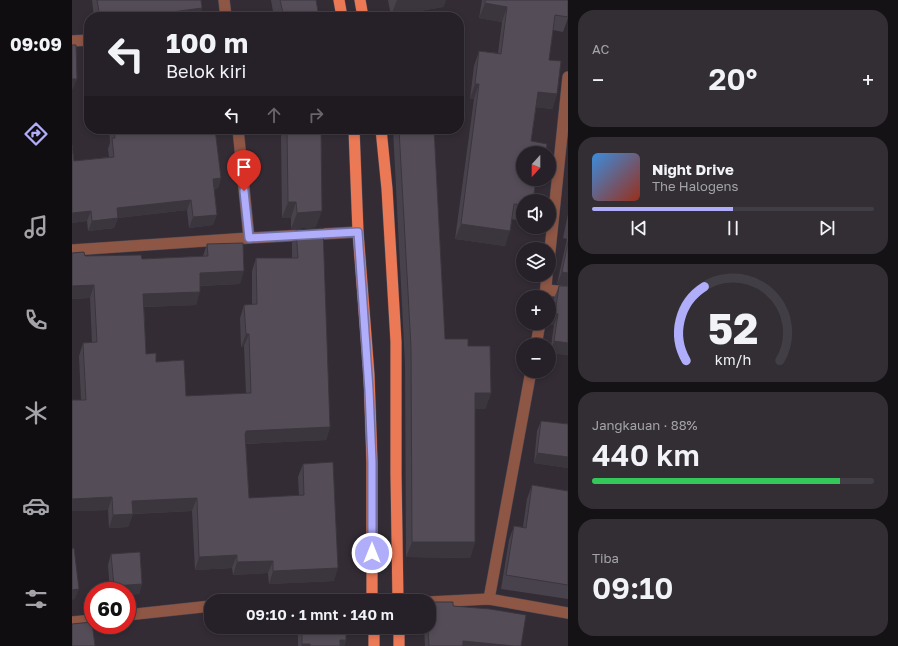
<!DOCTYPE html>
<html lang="id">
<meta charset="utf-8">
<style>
:root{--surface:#262128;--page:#322e34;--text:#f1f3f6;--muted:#a4a3a8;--line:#423e45;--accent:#b0aefa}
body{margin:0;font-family:"Golos Text",sans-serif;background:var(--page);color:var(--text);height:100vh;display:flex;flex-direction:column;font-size:15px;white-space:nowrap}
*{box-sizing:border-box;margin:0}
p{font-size:13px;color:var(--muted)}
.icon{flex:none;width:22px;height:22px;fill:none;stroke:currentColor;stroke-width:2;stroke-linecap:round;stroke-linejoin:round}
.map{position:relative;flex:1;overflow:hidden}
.sheet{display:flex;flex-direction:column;gap:10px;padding:10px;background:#151216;width:330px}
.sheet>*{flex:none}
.banner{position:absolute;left:12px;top:12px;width:380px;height:122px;border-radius:16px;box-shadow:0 2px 6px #0003,0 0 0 1px var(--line);background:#262128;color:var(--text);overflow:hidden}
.needle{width:26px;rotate:201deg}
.fabs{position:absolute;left:444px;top:146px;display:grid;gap:8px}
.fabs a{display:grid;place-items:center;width:40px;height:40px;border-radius:50%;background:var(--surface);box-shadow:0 2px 6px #0003,0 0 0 1px var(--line);font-size:20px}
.speed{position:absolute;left:12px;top:582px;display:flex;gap:8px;font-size:20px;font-weight:700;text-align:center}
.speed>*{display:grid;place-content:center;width:52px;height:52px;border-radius:50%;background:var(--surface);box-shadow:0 2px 6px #0003,0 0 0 1px var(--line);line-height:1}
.speed .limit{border:6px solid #d22;background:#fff;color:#111}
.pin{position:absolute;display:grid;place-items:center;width:34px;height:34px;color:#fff;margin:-41px -17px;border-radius:50% 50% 50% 0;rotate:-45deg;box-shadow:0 0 4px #0007}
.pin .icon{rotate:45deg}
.me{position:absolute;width:44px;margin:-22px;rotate:0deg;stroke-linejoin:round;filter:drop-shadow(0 0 3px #0008)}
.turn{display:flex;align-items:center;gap:14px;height:84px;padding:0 16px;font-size:18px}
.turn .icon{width:52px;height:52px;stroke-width:2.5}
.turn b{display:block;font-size:28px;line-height:34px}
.lanes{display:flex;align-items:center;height:38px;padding:0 16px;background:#0003;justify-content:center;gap:20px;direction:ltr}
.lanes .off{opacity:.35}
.big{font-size:30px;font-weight:600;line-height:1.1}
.sheet .tile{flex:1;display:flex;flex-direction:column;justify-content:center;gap:6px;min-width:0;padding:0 14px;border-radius:16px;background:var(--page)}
.sheet .dial{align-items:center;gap:0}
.dial svg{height:104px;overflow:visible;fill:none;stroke:var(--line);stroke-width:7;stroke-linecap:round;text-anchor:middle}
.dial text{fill:var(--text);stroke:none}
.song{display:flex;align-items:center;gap:12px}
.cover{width:48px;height:48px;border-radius:6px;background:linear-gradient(135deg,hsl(210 70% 55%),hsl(10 70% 35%))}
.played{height:4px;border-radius:2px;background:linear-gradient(90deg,var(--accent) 50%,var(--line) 50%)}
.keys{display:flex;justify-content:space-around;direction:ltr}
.heat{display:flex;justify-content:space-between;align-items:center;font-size:22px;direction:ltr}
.charge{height:6px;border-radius:3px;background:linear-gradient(90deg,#34c759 88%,var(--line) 0)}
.trip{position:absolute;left:132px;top:594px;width:232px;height:40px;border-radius:16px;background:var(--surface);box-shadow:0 2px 6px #0003,0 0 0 1px var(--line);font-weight:600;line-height:40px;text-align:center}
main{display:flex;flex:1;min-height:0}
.dock{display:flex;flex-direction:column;width:72px;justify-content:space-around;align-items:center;background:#0f0d10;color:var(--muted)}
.dock .icon{width:28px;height:28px}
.dock .active{color:var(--accent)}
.dock b{font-size:18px;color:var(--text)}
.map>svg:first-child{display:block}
</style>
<main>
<nav class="dock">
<b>09:09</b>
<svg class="icon active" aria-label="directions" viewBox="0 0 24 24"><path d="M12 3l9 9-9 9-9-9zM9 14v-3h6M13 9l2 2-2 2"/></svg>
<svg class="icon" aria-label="music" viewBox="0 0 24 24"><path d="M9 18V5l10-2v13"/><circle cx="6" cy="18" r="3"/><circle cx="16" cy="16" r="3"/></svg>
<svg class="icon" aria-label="phone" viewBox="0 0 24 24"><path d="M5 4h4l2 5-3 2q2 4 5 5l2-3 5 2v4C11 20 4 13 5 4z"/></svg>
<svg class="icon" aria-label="climate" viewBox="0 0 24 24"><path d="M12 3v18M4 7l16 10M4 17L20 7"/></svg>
<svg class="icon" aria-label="car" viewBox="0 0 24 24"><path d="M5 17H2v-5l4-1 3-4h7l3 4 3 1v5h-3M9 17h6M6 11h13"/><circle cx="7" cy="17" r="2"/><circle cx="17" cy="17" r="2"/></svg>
<svg class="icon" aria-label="filters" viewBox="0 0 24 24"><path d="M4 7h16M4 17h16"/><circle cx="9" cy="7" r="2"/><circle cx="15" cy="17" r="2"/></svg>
</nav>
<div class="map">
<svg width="496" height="646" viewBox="0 0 496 646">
<rect width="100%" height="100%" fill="#332c35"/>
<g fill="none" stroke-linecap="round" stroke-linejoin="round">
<g stroke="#4e4850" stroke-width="12">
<g id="minor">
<polyline points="152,0 154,17"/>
<polyline points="0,41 17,40"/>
<polyline points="166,129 177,238"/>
<polyline points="0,250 177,238 286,232"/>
<polyline points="477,260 496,77"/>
<polyline points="474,290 496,292"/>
<polyline points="473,297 475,275"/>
<polyline points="464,345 468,323"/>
<polyline points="417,599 459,371"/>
<polyline points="200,601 218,599 300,599 310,601"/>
<polyline points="357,602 417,599 496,613"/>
<polyline points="55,615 139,606"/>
<polyline points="0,622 21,620"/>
</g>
</g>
<g stroke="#4e4850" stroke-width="12">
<g id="primary">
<polyline points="267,0 270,17"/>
<polyline points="288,0 291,17"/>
<polyline points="282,129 286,232 297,375 300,462 300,601"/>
<polyline points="309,129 315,189 324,342 324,474 326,601"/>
<polyline points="302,627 302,646"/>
<polyline points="327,627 327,646"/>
</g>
</g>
<use href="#minor" stroke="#8e5645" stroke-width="11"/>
<use href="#primary" stroke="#ec7956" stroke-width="11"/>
</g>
<g fill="#48424c">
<polygon points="20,0 129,0 130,8 127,17 22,17"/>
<polygon points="199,0 244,0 247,17 202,17"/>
<polygon points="316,0 374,0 371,7 319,16"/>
<polygon points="410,0 496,0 496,18 491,32 481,30 477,60 485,94 480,109 464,107 451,201 451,221 439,219 433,246 383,239 402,99 398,99 402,66 407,51 426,53 430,22 407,18"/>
<polygon points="37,129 143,129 149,178 146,188 142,189 141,225 117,228 115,210 46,218 42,228 16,231 15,221 0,223 0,145 2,161 37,157 36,149 38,143"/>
<polygon points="212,129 249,129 244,227 219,229 219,218 210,218 209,136"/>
<polygon points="321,129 362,129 373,339 396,346 419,393 413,409 403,409 403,542 398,558 334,557 333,363"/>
<polygon points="496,214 496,286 485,284 495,239 491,238"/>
<polygon points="224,230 258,427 254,440 174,444 177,498 227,496 226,477 231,464 262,581 197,584 196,573 161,575 160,568 123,570 120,511 61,514 56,527 37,528 36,510 0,511 0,400 9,400 7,356 11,343 20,343 18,298 0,299 0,253 13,256 70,259 131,256 135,244 168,284 128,286 124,305 72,307 74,354 84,362 114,396 174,393 172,346 169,347 168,318 172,305 180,305 180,271 184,258 220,258 220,243"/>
<polygon points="487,286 496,286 496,355 478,353 482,325 478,325 482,298"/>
<polygon points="469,421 496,424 496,468 462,463 465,431"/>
<polygon points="460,485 496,491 496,599 429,589 437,540 442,526 451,527 455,499"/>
<polygon points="39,554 70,584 67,594 55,595 55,591 38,591 36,565"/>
<polygon points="381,606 449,646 353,646 352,627 357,627"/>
<polygon points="226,627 274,627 274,640 272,646 226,646"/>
</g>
<g fill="#3b363e">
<polygon points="325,0 374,0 371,7 319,16"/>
<polygon points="413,3 435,7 430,22 407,18"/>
<polygon points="130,8 127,17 98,17 100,12"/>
<polygon points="0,79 5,79 1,89 0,89"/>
<polygon points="403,84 407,84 402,99 398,99"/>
<polygon points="466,92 485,94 480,109 461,107"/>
<polygon points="149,178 146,188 137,189 141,179"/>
<polygon points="119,200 115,210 46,218 42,228 16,231 20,221 45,208"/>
<polygon points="216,202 224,202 219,218 210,218"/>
<polygon points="19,211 15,221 0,223 0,213"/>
<polygon points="250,211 244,227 219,229 225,213"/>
<polygon points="145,215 141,225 117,228 121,217"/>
<polygon points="389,224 438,231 433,246 383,239"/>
<polygon points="172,271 168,284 123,286 128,273"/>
<polygon points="490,272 496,273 496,286 485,284"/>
<polygon points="22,285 18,298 0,299 0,286"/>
<polygon points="128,292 124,305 66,307 71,294"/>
<polygon points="483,313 486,314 482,325 478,325"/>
<polygon points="174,334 177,334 172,346 169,347"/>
<polygon points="482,341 496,343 496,355 478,353"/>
<polygon points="403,393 419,393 413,409 397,409"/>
<polygon points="258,427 254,440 169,444 174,431"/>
<polygon points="465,453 496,457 496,468 462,463"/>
<polygon points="40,497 36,510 0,511 0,499"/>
<polygon points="125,498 120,511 55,514 60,501"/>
<polygon points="61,514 56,527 37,528 41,515"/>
<polygon points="340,542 403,542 398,558 334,557"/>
<polygon points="165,555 160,568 123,570 127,557"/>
<polygon points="201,561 196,573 161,575 165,562"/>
<polygon points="266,568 262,581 197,584 201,571"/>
<polygon points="70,584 67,594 55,595 55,591 40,591 42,586"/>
<polygon points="7,589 3,599 0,600 0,590"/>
<polygon points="268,640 274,640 272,646 266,646"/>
<polygon points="391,641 442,646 389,646"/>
<polygon points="230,644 238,644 238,646 229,646"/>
</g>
<g fill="#544d58" stroke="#3b363e">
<polygon points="25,0 129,0 130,8 100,12 100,17 55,17 55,16 42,17 28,17"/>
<polygon points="208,0 244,0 247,17 216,17 216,16 212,17"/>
<polygon points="413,0 496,0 496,17 483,15 477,60 489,61 485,94 466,92 459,141 475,144 474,153 451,153 451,179 464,179 461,201 451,201 451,205 442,204 438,231 389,224 407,84 403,84 407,51 429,54 435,7 413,3"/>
<polygon points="0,45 4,45 5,79 0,79"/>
<polygon points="42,129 143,129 149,178 141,179 145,215 121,217 119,200 45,208 46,218 20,221 19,211 0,213 0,145 2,161 42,157 40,138 43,138"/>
<polygon points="215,129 249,129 250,211 225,213 224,202 216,202"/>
<polygon points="327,129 362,129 373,339 396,339 396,346 418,346 419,393 403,393 403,542 340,542 339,347"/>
<polygon points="251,228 258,427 174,431 173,434 177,498 232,495 231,464 261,462 266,568 201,571 201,561 165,562 165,555 127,557 125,498 60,501 61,514 41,515 40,497 0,499 0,400 14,400 11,343 25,342 22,285 0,286 0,253 12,252 13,256 69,255 70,259 136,256 135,244 171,243 172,271 128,273 128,292 71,294 74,354 84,353 84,362 112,360 114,396 179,393 177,334 174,334 172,305 185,304 184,258 226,258 224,230"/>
<polygon points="496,242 496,273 490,272"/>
<polygon points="487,286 496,286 496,343 482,341 486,314 483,313"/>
<polygon points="469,421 496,424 496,457 465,453"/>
<polygon points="460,485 496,491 496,585 434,575 442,526 454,528"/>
<polygon points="2,548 7,589 0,590 0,549"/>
<polygon points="68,552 70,584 42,586 39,554"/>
<polygon points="357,602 381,602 381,606 418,609 454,615 449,646 442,646 391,641 391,646 357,646 356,627 357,627"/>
<polygon points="20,622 23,646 0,646 0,624"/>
<polygon points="230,627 274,627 274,640 268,640 268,646 238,646 238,644 230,644"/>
</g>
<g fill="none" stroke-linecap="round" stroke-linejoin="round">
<g stroke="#7271a2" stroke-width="10">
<polyline id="route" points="172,191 177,238 286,232 297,390 300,462 300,553"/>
</g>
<use href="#route" stroke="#b0aefa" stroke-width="7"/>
</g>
</svg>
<div class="fabs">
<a><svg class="needle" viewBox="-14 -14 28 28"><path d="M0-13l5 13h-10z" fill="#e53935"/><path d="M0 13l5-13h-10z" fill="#a4a3a8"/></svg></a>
<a><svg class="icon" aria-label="sound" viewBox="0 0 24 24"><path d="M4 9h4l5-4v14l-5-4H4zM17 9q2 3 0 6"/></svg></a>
<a><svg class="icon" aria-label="layers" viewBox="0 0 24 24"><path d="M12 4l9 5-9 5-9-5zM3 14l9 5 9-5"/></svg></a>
<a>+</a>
<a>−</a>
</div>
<div class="speed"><div class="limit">60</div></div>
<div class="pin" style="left:172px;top:191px;background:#d93025"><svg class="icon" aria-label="arrive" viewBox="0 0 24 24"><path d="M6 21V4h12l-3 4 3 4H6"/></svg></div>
<svg class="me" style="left:300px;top:553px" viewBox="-20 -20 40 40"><circle r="17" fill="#b0aefa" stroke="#fff" stroke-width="3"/><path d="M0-11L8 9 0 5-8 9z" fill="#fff"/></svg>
<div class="trip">09:10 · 1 mnt · 140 m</div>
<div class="banner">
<div class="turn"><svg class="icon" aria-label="left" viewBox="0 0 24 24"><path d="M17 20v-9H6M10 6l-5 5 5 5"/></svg><div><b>100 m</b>Belok kiri</div></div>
<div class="lanes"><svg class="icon" aria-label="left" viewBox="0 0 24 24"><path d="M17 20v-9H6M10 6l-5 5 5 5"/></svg><svg class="icon off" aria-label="ahead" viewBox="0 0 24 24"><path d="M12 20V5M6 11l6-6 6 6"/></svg><svg class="icon off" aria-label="right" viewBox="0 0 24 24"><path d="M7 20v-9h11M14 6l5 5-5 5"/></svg></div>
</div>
</div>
<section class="sheet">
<div class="tile"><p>AC</p>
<div class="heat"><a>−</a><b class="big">20°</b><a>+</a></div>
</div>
<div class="tile">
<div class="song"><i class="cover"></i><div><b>Night Drive</b><p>The Halogens</p></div></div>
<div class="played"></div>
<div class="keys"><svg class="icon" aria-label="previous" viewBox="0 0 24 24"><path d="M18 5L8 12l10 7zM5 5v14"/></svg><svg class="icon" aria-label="pause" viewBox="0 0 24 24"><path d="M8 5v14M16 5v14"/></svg><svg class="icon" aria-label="next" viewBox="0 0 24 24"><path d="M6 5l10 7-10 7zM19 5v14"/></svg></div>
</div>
<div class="tile dial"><svg viewBox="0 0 100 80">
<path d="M14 69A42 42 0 1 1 86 69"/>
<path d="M14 69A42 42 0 0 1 28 12" stroke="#b0aefa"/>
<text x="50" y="56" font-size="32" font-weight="700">52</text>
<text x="50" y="72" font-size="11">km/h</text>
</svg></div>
<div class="tile"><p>Jangkauan · 88%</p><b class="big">440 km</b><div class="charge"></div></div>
<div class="tile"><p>Tiba</p><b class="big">09:10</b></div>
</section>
</main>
